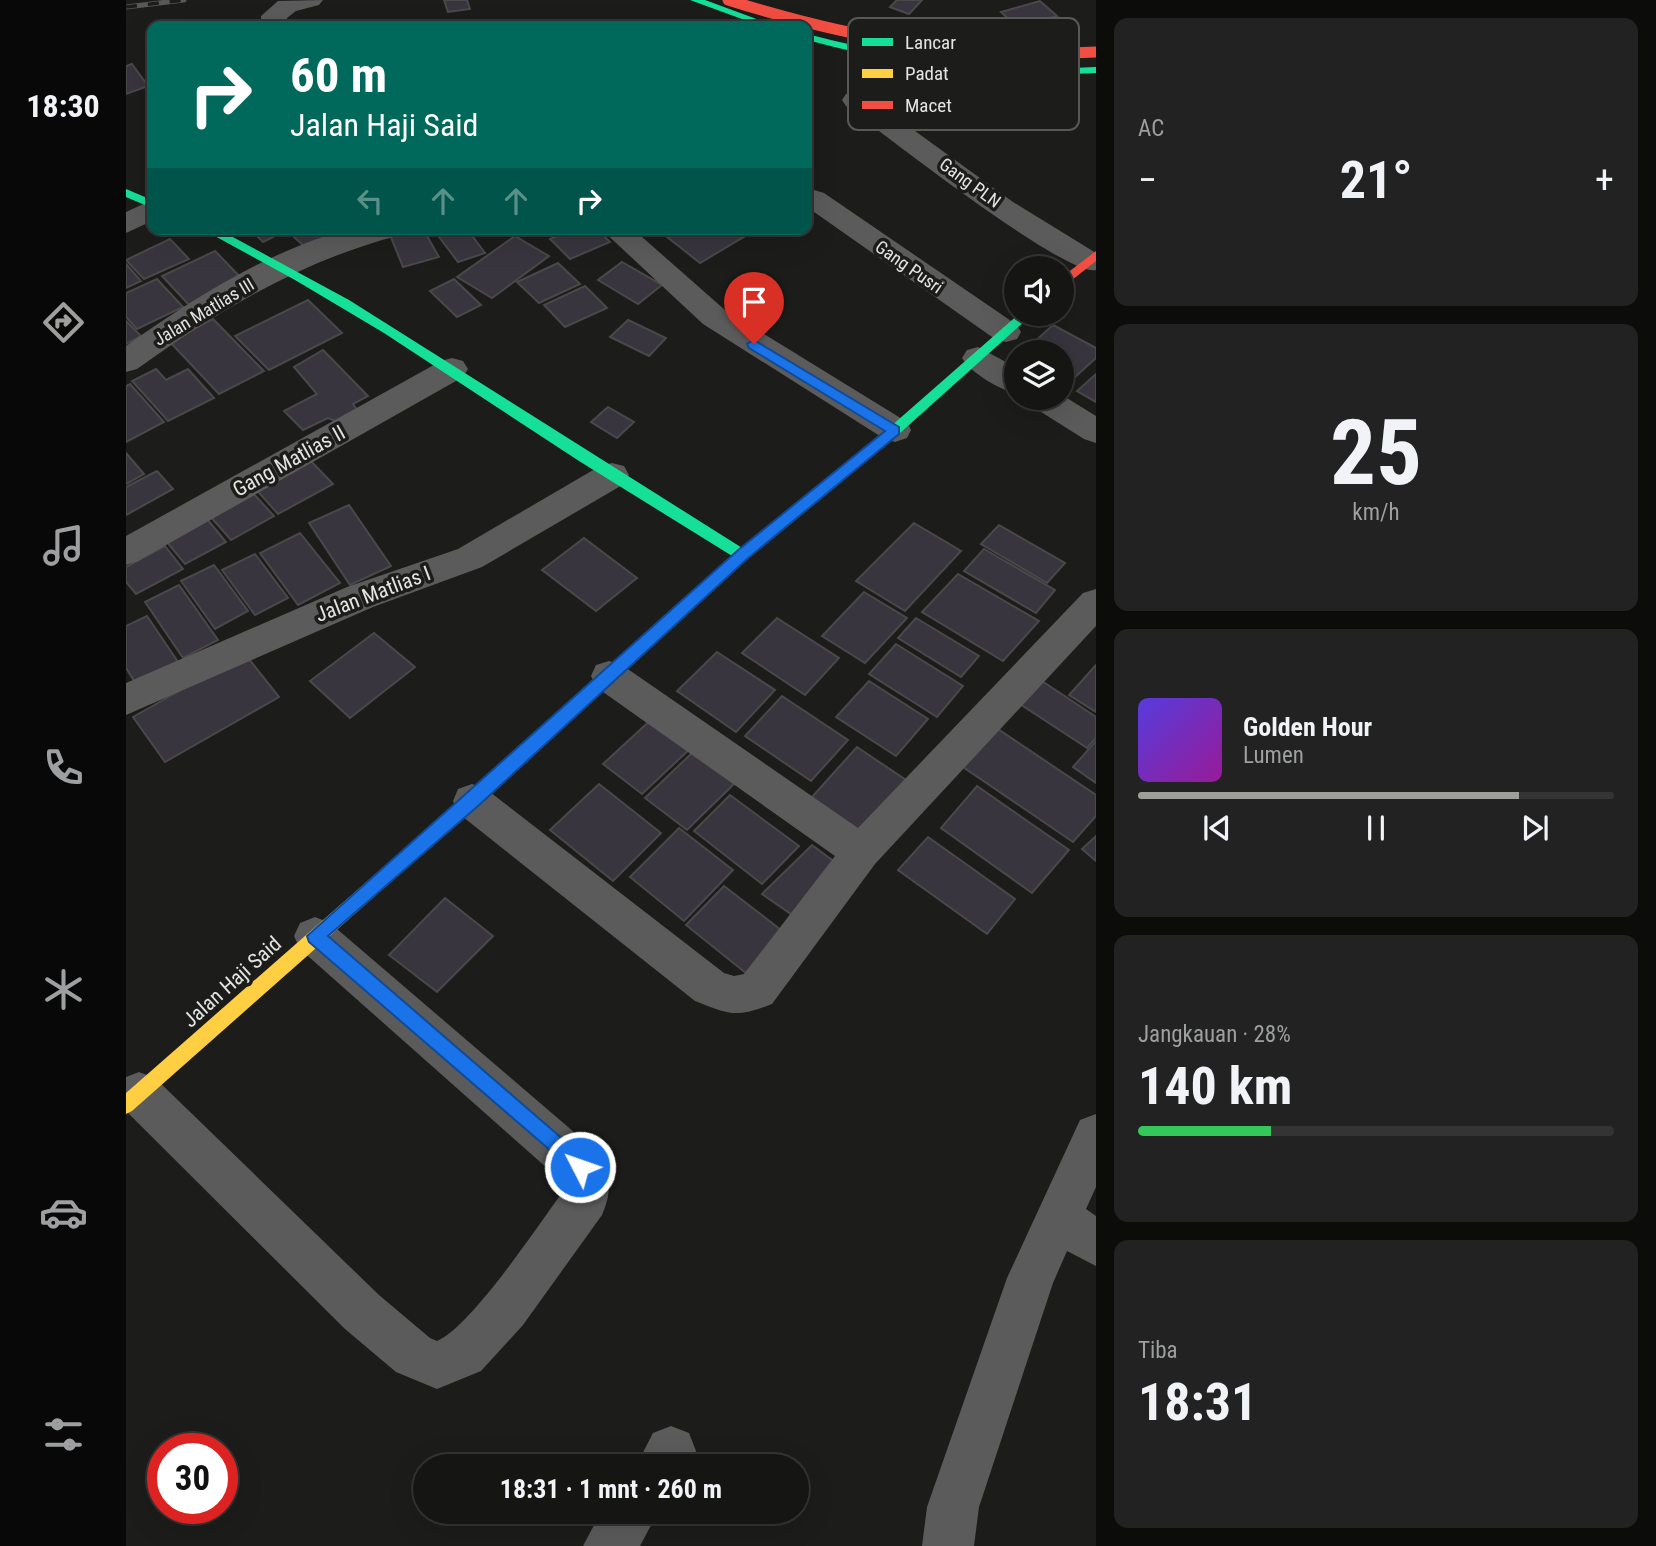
<!DOCTYPE html>
<html lang="id">
<meta charset="utf-8">
<style>
:root{--surface:#151514;--page:#222;--text:#f1f3f6;--muted:#9d9fa0;--line:#343434;--accent:#9e9f9d}
body{margin:0;font-family:"Roboto Condensed",sans-serif;background:var(--page);color:var(--text);height:100vh;display:flex;flex-direction:column;font-size:26px;white-space:nowrap}
*{box-sizing:border-box;margin:0}
p{font-size:23px;color:var(--muted)}
.icon{flex:none;width:38px;height:38px;fill:none;stroke:currentColor;stroke-width:2;stroke-linecap:round;stroke-linejoin:round}
.map{position:relative;flex:1;overflow:hidden}
.side{display:flex;flex-direction:column;gap:18px;padding:18px;background:#0c0c0b;width:560px}
.side>*{flex:none}
.banner{position:absolute;left:21px;top:21px;width:665px;height:214px;border-radius:14px;box-shadow:0 7px 28px #0002,0 0 0 2px var(--line);background:#00695c;color:#fff;overflow:hidden}
.controls{position:absolute;left:878px;top:256px;display:grid;gap:14px}
.controls a{display:grid;place-items:center;width:70px;height:70px;border-radius:50%;background:var(--surface);box-shadow:0 7px 28px #0002,0 0 0 2px var(--line);font-size:35px}
.speed{position:absolute;left:21px;top:1433px;display:flex;gap:14px;font-size:35px;font-weight:700;text-align:center}
.speed>*{display:grid;place-content:center;width:91px;height:91px;border-radius:50%;background:var(--surface);box-shadow:0 7px 28px #0002,0 0 0 2px var(--line);line-height:1}
.speed .limit{border:10px solid #d22;background:#fff;color:#111}
.pin{position:absolute;display:grid;place-items:center;width:60px;height:60px;color:#fff;margin:-72px -30px;border-radius:50% 50% 50% 0;rotate:-45deg;box-shadow:0 0 7px #0007}
.pin .icon{rotate:45deg}
.me{position:absolute;width:77px;margin:-38px;rotate:311deg;stroke-linejoin:round;filter:drop-shadow(0 0 5px #0008)}
.turn{display:flex;align-items:center;gap:24px;height:147px;padding:0 28px;font-size:32px}
.turn .icon{width:91px;height:91px;stroke-width:2.5}
.turn b{display:block;font-size:49px;line-height:60px}
.lanes{display:flex;align-items:center;height:66px;padding:0 28px;background:#0003;justify-content:center;gap:35px;direction:ltr}
.lanes .off{opacity:.35}
.big{font-size:52px;font-weight:700;line-height:1.1}
.side .tile{flex:1;display:flex;flex-direction:column;justify-content:center;gap:10px;min-width:0;padding:0 24px;border-radius:14px;background:var(--page)}
.side .dial{align-items:center;gap:0}
.dial b{font-size:91px;line-height:1}
.song{display:flex;align-items:center;gap:21px}
.cover{width:84px;height:84px;border-radius:10px;background:linear-gradient(135deg,hsl(250 70% 55%),hsl(300 70% 35%))}
.played{height:7px;border-radius:4px;background:linear-gradient(90deg,var(--accent) 80%,var(--line) 80%)}
.keys{display:flex;justify-content:space-around;direction:ltr}
.heat{display:flex;justify-content:space-between;align-items:center;font-size:38px;direction:ltr}
.charge{height:10px;border-radius:5px;background:linear-gradient(90deg,#34c759 28%,var(--line) 0)}
.trip{position:absolute;left:287px;top:1454px;width:396px;height:70px;border-radius:35px;background:var(--surface);box-shadow:0 7px 28px #0002,0 0 0 2px var(--line);font-weight:700;line-height:70px;text-align:center}
main{display:flex;flex:1;min-height:0}
.dock{display:flex;flex-direction:column;width:126px;justify-content:space-around;align-items:center;background:#080808;color:var(--muted)}
.dock .icon{width:49px;height:49px}
.dock .active{color:var(--accent)}
.dock b{font-size:32px;color:var(--text)}
.map>svg:first-child{display:block}
</style>
<main>
<nav class="dock">
<b>18:30</b>
<svg class="icon active" aria-label="directions" viewBox="0 0 24 24"><path d="M12 3l9 9-9 9-9-9zM9 14v-3h6M13 9l2 2-2 2"/></svg>
<svg class="icon" aria-label="music" viewBox="0 0 24 24"><path d="M9 18V5l10-2v13"/><circle cx="6" cy="18" r="3"/><circle cx="16" cy="16" r="3"/></svg>
<svg class="icon" aria-label="phone" viewBox="0 0 24 24"><path d="M5 4h4l2 5-3 2q2 4 5 5l2-3 5 2v4C11 20 4 13 5 4z"/></svg>
<svg class="icon" aria-label="climate" viewBox="0 0 24 24"><path d="M12 3v18M4 7l16 10M4 17L20 7"/></svg>
<svg class="icon" aria-label="car" viewBox="0 0 24 24"><path d="M5 17H2v-5l4-1 3-4h7l3 4 3 1v5h-3M9 17h6M6 11h13"/><circle cx="7" cy="17" r="2"/><circle cx="17" cy="17" r="2"/></svg>
<svg class="icon" aria-label="filters" viewBox="0 0 24 24"><path d="M4 7h16M4 17h16"/><circle cx="9" cy="7" r="2"/><circle cx="15" cy="17" r="2"/></svg>
</nav>
<div class="map">
<svg width="970" height="1546" viewBox="0 0 970 1546">
<rect width="100%" height="100%" fill="#1c1c1b"/>
<g fill="#38353e" stroke="#494949" stroke-width="2">
<polygon points="318,0 341,0 344,9 322,12"/>
<polygon points="771,0 796,0 783,14 764,7"/>
<polygon points="914,1 931,16 891,27 875,12"/>
<polygon points="6,64 22,86 0,94 0,66"/>
<polygon points="124,229 163,229 137,242"/>
<polygon points="185,229 203,229 208,234 180,248 168,237"/>
<polygon points="287,229 297,229 313,257 277,267 264,235"/>
<polygon points="307,229 341,229 359,253 332,262"/>
<polygon points="447,229 471,229 484,242 444,259 424,239"/>
<polygon points="531,229 623,229 626,232 574,263"/>
<polygon points="389,236 423,256 366,298 331,277"/>
<polygon points="44,239 63,259 18,279 0,260"/>
<polygon points="89,251 118,281 64,306 36,276"/>
<polygon points="496,262 536,285 512,304 472,280"/>
<polygon points="432,263 454,284 413,303 391,282"/>
<polygon points="0,264 15,281 0,288"/>
<polygon points="31,279 57,307 11,329 0,317 0,293"/>
<polygon points="328,279 355,305 331,317 304,291"/>
<polygon points="459,286 481,308 439,327 418,305"/>
<polygon points="182,300 216,333 143,370 109,336"/>
<polygon points="87,319 138,371 93,394 43,341"/>
<polygon points="502,320 540,338 523,356 484,337"/>
<polygon points="0,321 15,336 0,344"/>
<polygon points="927,325 970,348 970,358 936,389 936,352 897,352"/>
<polygon points="197,350 242,396 227,404 234,414 215,423 202,418 177,430 158,411 191,394 168,367"/>
<polygon points="30,369 40,380 62,369 88,398 42,421 6,381"/>
<polygon points="970,374 970,402 951,391"/>
<polygon points="4,384 38,422 0,442 0,386"/>
<polygon points="482,407 508,422 491,438 465,422"/>
<polygon points="0,453 18,474 0,484"/>
<polygon points="182,458 207,484 152,514 128,487"/>
<polygon points="31,471 47,489 0,515 0,487"/>
<polygon points="126,492 148,516 105,540 83,515"/>
<polygon points="223,505 265,566 224,585 183,523"/>
<polygon points="81,519 100,542 59,564 40,541"/>
<polygon points="788,523 835,551 779,611 730,581"/>
<polygon points="873,525 939,563 921,583 855,544"/>
<polygon points="174,533 214,583 172,605 134,553"/>
<polygon points="458,538 511,578 470,611 416,570"/>
<polygon points="39,546 57,569 10,594 0,582 0,567"/>
<polygon points="858,549 929,590 910,613 838,571"/>
<polygon points="129,554 162,598 129,615 96,570"/>
<polygon points="88,565 122,611 89,629 55,581"/>
<polygon points="832,574 913,621 877,661 796,612"/>
<polygon points="53,585 92,640 57,658 19,602"/>
<polygon points="738,592 781,618 739,663 696,636"/>
<polygon points="21,616 52,662 10,684 0,668 0,626"/>
<polygon points="651,618 713,658 679,695 616,653"/>
<polygon points="790,618 853,656 835,677 772,638"/>
<polygon points="248,633 289,667 224,718 184,681"/>
<polygon points="770,644 837,686 811,717 743,674"/>
<polygon points="591,652 649,690 610,732 551,691"/>
<polygon points="119,654 153,697 39,762 7,717"/>
<polygon points="970,665 970,712 943,695"/>
<polygon points="743,681 802,719 770,756 710,717"/>
<polygon points="916,681 970,717 970,738 961,748 894,704"/>
<polygon points="656,696 722,740 685,781 619,736"/>
<polygon points="529,716 568,745 516,794 477,764"/>
<polygon points="872,729 970,795 970,816 947,842 837,767"/>
<polygon points="970,741 970,783 947,767"/>
<polygon points="731,747 780,780 735,832 685,798"/>
<polygon points="568,751 610,782 561,830 519,798"/>
<polygon points="473,784 535,833 487,881 424,830"/>
<polygon points="851,786 943,850 906,893 815,828"/>
<polygon points="604,795 673,846 636,884 568,831"/>
<polygon points="553,828 607,870 558,921 504,877"/>
<polygon points="970,836 970,861 956,849"/>
<polygon points="802,837 889,899 861,934 772,870"/>
<polygon points="686,845 714,866 669,917 636,894"/>
<polygon points="598,886 659,933 621,974 560,925"/>
<polygon points="319,898 367,936 311,992 263,955"/>
</g>
<g fill="none" stroke-linecap="round" stroke-linejoin="round">
<g fill="#5b5b5b" fill-rule="evenodd">
<polygon points="197,0 193,5 170,11 161,18 161,26 135,26 135,16 152,1"/>
<path d="M729,92L738,94L887,202L970,253V270C941,278 754,131 720,106L716,100L720,94Z"/>
<polygon points="688,190 698,193 891,325 895,332 891,339 880,342 869,339 681,207 681,192"/>
<polygon points="26,200 26,221 0,233 0,212"/>
<path d="M222,229H275L271,236C175,261 92,311 11,369L0,372V346C68,298 142,251 222,229Z"/>
<polygon points="475,229 507,229 599,310 781,422 785,430 781,438 769,442 757,438 577,324"/>
<path d="M852,347L891,368V394C873,389 846,374 836,358L841,350Z"/>
<polygon points="326,358 337,361 342,369 337,377 12,561 0,565 0,536 315,361"/>
<polygon points="936,395 970,416 970,443 958,439 904,405 899,397"/>
<polygon points="486,463 498,466 503,475 498,484 356,567 247,607 0,715 0,683 221,587 332,549 474,466"/>
<path d="M970,589V626L749,864L646,1004C609,1018 605,1015 569,1001L332,813L327,801L332,789L346,784L360,789L598,973L608,976L618,974L709,856L470,687L465,676L470,665L483,661L496,665L732,828L957,593Z"/>
<path d="M189,917L204,923L470,1151C484,1175 487,1189 476,1215L397,1325L355,1371L311,1389L270,1372L219,1329L0,1111V1077L13,1072L29,1078L253,1295L304,1338L311,1341C345,1327 413,1224 438,1190L439,1184L174,949L168,936L174,923Z"/>
<polygon points="970,1114 970,1187 960,1209 970,1216 970,1266 941,1251 927,1283 853,1507 848,1546 796,1546 801,1507 881,1278 954,1120"/>
<polygon points="545,1426 563,1433 570,1451 564,1466 510,1466 527,1433"/>
<polygon points="475,1512 532,1512 514,1546 457,1546"/>
</g>
<g fill="#16e098" fill-rule="evenodd">
<polygon points="564,0 579,0 644,24 635,26"/>
<path d="M681,34C779,59 868,73 970,67V73C871,79 777,66 681,40Z"/>
<polygon points="0,189 26,200 26,208 0,197"/>
<polygon points="76,229 92,229 223,300 621,551 623,555 621,559 611,559 453,461 258,333 169,280"/>
<polygon points="894,313 908,313 774,433 690,503 680,503 678,499 680,495 764,427"/>
</g>
<polygon fill="#ffcf43" fill-rule="evenodd" points="391,753 397,755 399,760 397,765 6,1111 0,1114 0,1093 385,755"/>
<g fill="#f24e42" fill-rule="evenodd">
<polygon points="970,251 970,261 936,288 936,277"/>
<polygon points="685,494 692,499 690,503 621,559 397,765 385,765 383,760 385,755 611,551"/>
</g>
<g stroke="#585857" stroke-width="5">
<polyline id="rail" points="0,7 58,0"/>
</g>
<use href="#rail" stroke="#1c1d1a" stroke-width="3.5" stroke-dasharray="11" stroke-linecap="butt"/>
<path stroke="#f24e42" stroke-width="11" d="M602,0C726,39 839,59 970,52"/>
</g>
<polygon fill="#1a73e8" stroke="#114b97" stroke-width="2" points="628,340 773,427 773,434 621,559 352,806 202,936 461,1160 463,1167 461,1174 454,1176 183,942 181,936 611,551 759,431 623,348 621,344"/>
<g text-anchor="middle" stroke-width="7" stroke-linejoin="round" paint-order="stroke">
<g font-size="18" fill="#e4e5e3" stroke="#1c1d1a">
<text transform="translate(844 183) rotate(36)" y="6">Gang PLN</text>
<text transform="translate(783 267) rotate(35)" y="6">Gang Pusri</text>
<text transform="translate(78 312) rotate(-31)" y="6">Jalan Matlias III</text>
</g>
<g font-size="21" fill="#e4e5e3" stroke="#1c1d1a">
<text transform="translate(163 461) rotate(-29)" y="7">Gang Matlias II</text>
<text transform="translate(247 594) rotate(-21)" y="7">Jalan Matlias I</text>
<text transform="translate(106 982) rotate(-42)" y="7">Jalan Haji Said</text>
</g>
</g>
<rect x="722" y="18" width="231" height="112" rx="10" fill="#1c1d1a" stroke="#585956" stroke-width="2"/>
<rect x="736" y="38" width="31" height="8" fill="#16e098"/>
<rect x="736" y="69" width="31" height="9" fill="#ffcf43"/>
<rect x="736" y="101" width="31" height="8" fill="#f24e42"/>
<g font-size="19" fill="#e4e5e3">
<text x="779" y="49">Lancar</text>
<text x="779" y="80">Padat</text>
<text x="779" y="112">Macet</text>
</g>
</svg>
<div class="controls">
<a><svg class="icon" aria-label="sound" viewBox="0 0 24 24"><path d="M4 9h4l5-4v14l-5-4H4zM17 9q2 3 0 6"/></svg></a>
<a><svg class="icon" aria-label="layers" viewBox="0 0 24 24"><path d="M12 4l9 5-9 5-9-5zM3 14l9 5 9-5"/></svg></a>
</div>
<div class="speed"><div class="limit">30</div></div>
<div class="pin" style="left:628px;top:344px;background:#d93025"><svg class="icon" aria-label="arrive" viewBox="0 0 24 24"><path d="M6 21V4h12l-3 4 3 4H6"/></svg></div>
<svg class="me" style="left:454px;top:1167px" viewBox="-20 -20 40 40"><circle r="17" fill="#1a73e8" stroke="#fff" stroke-width="3"/><path d="M0-11L8 9 0 5-8 9z" fill="#fff"/></svg>
<div class="trip">18:31 · 1 mnt · 260 m</div>
<div class="banner">
<div class="turn"><svg class="icon" aria-label="right" viewBox="0 0 24 24"><path d="M7 20v-9h11M14 6l5 5-5 5"/></svg><div><b>60 m</b>Jalan Haji Said</div></div>
<div class="lanes"><svg class="icon off" aria-label="left" viewBox="0 0 24 24"><path d="M17 20v-9H6M10 6l-5 5 5 5"/></svg><svg class="icon off" aria-label="ahead" viewBox="0 0 24 24"><path d="M12 20V5M6 11l6-6 6 6"/></svg><svg class="icon off" aria-label="ahead" viewBox="0 0 24 24"><path d="M12 20V5M6 11l6-6 6 6"/></svg><svg class="icon" aria-label="right" viewBox="0 0 24 24"><path d="M7 20v-9h11M14 6l5 5-5 5"/></svg></div>
</div>
</div>
<section class="side">
<div class="tile"><p>AC</p>
<div class="heat"><a>−</a><b class="big">21°</b><a>+</a></div>
</div>
<div class="tile dial"><b>25</b><p>km/h</p></div>
<div class="tile">
<div class="song"><i class="cover"></i><div><b>Golden Hour</b><p>Lumen</p></div></div>
<div class="played"></div>
<div class="keys"><svg class="icon" aria-label="previous" viewBox="0 0 24 24"><path d="M18 5L8 12l10 7zM5 5v14"/></svg><svg class="icon" aria-label="pause" viewBox="0 0 24 24"><path d="M8 5v14M16 5v14"/></svg><svg class="icon" aria-label="next" viewBox="0 0 24 24"><path d="M6 5l10 7-10 7zM19 5v14"/></svg></div>
</div>
<div class="tile"><p>Jangkauan · 28%</p><b class="big">140 km</b><div class="charge"></div></div>
<div class="tile"><p>Tiba</p><b class="big">18:31</b></div>
</section>
</main>
